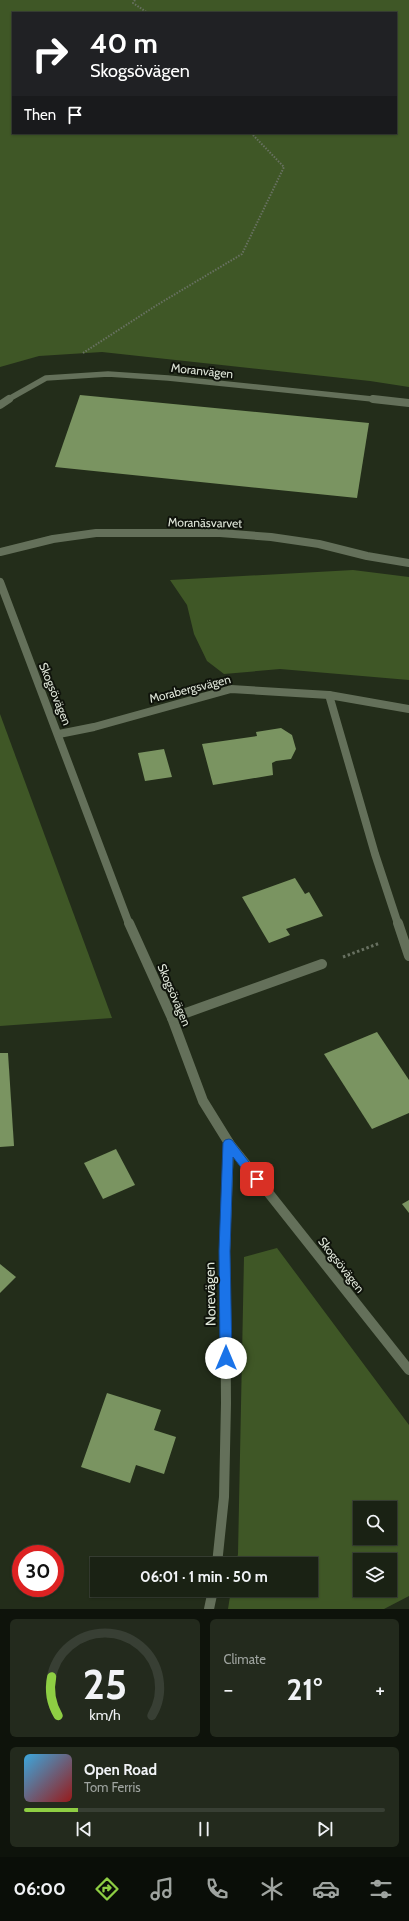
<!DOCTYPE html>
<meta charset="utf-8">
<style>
:root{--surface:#1a2214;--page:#232a1d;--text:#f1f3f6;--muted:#9fa4a0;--line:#383f34;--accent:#8ece43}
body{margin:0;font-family:Cabin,sans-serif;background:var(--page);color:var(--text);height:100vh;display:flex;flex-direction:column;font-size:15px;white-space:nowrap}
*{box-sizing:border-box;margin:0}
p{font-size:13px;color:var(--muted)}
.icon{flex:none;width:22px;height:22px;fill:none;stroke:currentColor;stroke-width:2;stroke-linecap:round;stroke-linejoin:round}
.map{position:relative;height:1609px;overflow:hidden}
.details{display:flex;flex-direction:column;gap:10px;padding:10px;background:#0e130b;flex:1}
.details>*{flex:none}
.banner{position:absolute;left:12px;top:12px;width:385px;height:122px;border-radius:0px;box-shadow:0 1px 3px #0004,0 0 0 1px var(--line);background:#202124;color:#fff;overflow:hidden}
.controls{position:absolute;left:353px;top:1501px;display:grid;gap:8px}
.controls a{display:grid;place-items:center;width:44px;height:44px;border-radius:0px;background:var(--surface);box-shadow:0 1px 3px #0004,0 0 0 1px var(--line);font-size:20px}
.speed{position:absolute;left:12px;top:1545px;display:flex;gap:8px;font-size:20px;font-weight:700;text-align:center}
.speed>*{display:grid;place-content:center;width:52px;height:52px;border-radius:50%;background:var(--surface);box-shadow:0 1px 3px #0004,0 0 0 1px var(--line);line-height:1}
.speed .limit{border:6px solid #d22;background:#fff;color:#111}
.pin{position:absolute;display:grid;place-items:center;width:34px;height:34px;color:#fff;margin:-17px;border-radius:8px;box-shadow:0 2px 6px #0006}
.me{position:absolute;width:44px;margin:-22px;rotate:0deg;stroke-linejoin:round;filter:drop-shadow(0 0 3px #0008)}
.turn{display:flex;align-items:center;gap:14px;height:84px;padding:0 12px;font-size:18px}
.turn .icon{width:52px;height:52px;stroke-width:2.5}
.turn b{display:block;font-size:28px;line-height:34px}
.then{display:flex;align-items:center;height:38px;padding:0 12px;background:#0003;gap:8px;font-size:15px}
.big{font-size:30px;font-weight:800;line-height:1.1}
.details .tile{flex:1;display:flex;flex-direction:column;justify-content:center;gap:6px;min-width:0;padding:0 14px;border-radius:6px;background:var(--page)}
.details .dial{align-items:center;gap:0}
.dial svg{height:104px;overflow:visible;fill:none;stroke:var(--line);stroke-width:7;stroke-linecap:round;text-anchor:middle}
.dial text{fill:var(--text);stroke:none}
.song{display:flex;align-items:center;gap:12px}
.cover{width:48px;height:48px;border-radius:6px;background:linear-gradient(135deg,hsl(200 70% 55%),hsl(0 70% 35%))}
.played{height:4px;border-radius:2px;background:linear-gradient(90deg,var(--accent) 15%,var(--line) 15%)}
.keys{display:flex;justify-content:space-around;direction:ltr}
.heat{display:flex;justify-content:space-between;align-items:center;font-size:22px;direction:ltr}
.details .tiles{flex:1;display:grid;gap:10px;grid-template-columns:1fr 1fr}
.tile:last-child{grid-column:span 2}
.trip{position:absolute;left:90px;top:1557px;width:228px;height:40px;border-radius:0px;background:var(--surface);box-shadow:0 1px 3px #0004,0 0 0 1px var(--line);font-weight:800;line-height:40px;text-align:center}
.menu{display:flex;height:64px;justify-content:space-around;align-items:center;background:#0a0e08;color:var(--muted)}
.menu .icon{width:28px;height:28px}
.menu .current{color:var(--accent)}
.menu b{font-size:18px;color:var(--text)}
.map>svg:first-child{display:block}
</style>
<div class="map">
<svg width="409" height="1609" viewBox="0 0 409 1609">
<rect width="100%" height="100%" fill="#232d1a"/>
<g fill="#3f5726" fill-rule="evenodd">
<path d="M0,0H409V387L370,381L102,352L39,356L0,367ZM13,13H396V133H13Z"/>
<polygon points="353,570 409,577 409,680 280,669 224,674 207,661 194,634 187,605 170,580"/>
<polygon points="0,714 112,1018 0,1026"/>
<path d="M277,1248L409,1425V1596L384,1609H228L231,1590H311V1564H236L238,1554L244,1257ZM360,1508H390V1538H360ZM360,1560H390V1590H360Z"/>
</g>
<g fill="#7a9461">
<polygon points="80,395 369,423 357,498 55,467"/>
<polygon points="281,728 292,735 296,749 291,759 276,761 272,763 273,775 213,785 202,744 257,736 256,732"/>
<polygon points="164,749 172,777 145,781 138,753"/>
<polygon points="295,878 305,894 309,892 323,916 286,929 290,935 269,943 242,897"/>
<polygon points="377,1032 409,1080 409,1113 372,1129 324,1054"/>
<polygon points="0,1053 8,1053 14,1146 0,1147"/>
<polygon points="116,1149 135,1185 103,1199 84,1163"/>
<polygon points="409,1200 409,1213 402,1204"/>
<polygon points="0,1264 16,1277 0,1293"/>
<polygon points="107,1393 161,1410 154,1430 176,1437 164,1474 136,1465 130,1483 81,1467"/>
</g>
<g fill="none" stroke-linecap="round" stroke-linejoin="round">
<g stroke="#687161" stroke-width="2" stroke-dasharray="1.5 1.5" stroke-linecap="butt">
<polyline points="135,0 133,3 148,13"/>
<polyline points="83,353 157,305 242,254 284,167 251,133"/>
</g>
<polyline stroke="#687161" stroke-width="3" stroke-dasharray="2.5 2.5" stroke-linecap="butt" points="343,957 380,943"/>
<polyline stroke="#64705a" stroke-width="8" points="0,552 53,539 96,533 220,533 271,537 319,544 367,556 409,563"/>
<polyline stroke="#64705a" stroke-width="5.5" points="7,400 46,378 108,374 168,378 382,400"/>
<g stroke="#64705a" stroke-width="8">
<polyline points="373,399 409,403"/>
<polyline points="0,405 9,399"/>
<polyline points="0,582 129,924"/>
<polyline points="329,695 375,854 398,924"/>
<polyline points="59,734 94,727 231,689 329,695 409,709"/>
</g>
<g stroke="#64705a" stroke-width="10">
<polyline points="129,923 172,1018 203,1101 229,1143 409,1370"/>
<polyline points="398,923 409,956"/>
<polyline points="172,1018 322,964"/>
<polyline points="217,1564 224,1497 226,1403 225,1251 229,1143"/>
<polyline points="209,1609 213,1590"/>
</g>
</g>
<polygon fill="#1a73e8" stroke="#114b97" points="229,1139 232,1140 262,1179 261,1183 253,1183 233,1157 230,1251 232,1358 230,1361 226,1363 222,1361 220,1358 219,1251 223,1143 225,1140"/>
<g text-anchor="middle" stroke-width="4" stroke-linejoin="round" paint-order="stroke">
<g font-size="12" fill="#dfe6d9" stroke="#0f130b">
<text transform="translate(202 371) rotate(6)" y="4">Moranvägen</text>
<text transform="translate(205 523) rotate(1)" y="4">Moranäsvarvet</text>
<text transform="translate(190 689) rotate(-14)" y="4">Morabergsvägen</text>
<text transform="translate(55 694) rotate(68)" y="4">Skogsövägen</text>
<text transform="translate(174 995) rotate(67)" y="4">Skogsövägen</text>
<text transform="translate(341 1265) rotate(52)" y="4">Skogsövägen</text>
</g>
<g font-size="14" fill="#dfe6d9" stroke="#0f130b">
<text transform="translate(210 1294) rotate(-91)" y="5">Norevägen</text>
</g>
</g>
</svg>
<div class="controls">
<a><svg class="icon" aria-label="search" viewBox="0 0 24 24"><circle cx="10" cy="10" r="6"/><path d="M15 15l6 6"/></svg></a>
<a><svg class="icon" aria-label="layers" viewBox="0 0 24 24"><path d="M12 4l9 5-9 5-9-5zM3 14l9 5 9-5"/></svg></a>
</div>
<div class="speed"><div class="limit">30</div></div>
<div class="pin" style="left:257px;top:1179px;background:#d93025"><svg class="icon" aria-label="arrive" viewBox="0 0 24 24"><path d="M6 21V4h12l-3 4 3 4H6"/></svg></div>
<svg class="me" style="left:226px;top:1358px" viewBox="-20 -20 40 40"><circle r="19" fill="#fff"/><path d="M0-13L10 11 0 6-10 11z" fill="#1a73e8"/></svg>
<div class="trip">06:01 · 1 min · 50 m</div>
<div class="banner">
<div class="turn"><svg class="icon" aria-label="right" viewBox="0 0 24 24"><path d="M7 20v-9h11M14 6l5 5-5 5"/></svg><div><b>40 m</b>Skogsövägen</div></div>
<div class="then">Then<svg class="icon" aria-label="arrive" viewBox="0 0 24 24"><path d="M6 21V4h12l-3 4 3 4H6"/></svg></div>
</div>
</div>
<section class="details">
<div class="tiles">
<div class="tile dial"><svg viewBox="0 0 100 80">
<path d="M14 69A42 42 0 1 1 86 69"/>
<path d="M14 69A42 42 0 0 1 9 39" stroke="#8ece43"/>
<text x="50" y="56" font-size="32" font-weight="700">25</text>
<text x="50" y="72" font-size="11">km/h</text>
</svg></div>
<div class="tile"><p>Climate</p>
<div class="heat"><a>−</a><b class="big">21°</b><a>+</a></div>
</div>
<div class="tile">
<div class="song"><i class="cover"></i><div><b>Open Road</b><p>Tom Ferris</p></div></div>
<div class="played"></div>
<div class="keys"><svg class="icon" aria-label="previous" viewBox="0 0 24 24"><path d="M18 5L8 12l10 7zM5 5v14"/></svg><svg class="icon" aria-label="pause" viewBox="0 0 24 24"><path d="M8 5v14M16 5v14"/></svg><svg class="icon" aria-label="next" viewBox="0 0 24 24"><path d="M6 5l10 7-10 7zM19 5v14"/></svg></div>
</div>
</div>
</section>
<nav class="menu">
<b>06:00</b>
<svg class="icon current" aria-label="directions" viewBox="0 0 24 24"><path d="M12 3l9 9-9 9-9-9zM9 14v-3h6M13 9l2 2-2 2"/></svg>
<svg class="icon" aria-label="music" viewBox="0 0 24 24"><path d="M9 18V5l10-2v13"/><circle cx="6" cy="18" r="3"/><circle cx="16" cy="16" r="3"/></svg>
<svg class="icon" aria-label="phone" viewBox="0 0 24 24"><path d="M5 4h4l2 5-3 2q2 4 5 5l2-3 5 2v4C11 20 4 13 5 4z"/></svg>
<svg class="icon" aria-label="climate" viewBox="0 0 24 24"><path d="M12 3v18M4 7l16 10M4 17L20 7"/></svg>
<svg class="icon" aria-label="car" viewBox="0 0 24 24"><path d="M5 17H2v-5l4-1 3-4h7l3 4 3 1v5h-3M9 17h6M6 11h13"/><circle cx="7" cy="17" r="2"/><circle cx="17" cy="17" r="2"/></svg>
<svg class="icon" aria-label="filters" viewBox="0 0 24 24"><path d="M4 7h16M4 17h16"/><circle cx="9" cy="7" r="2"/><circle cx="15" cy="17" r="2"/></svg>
</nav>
